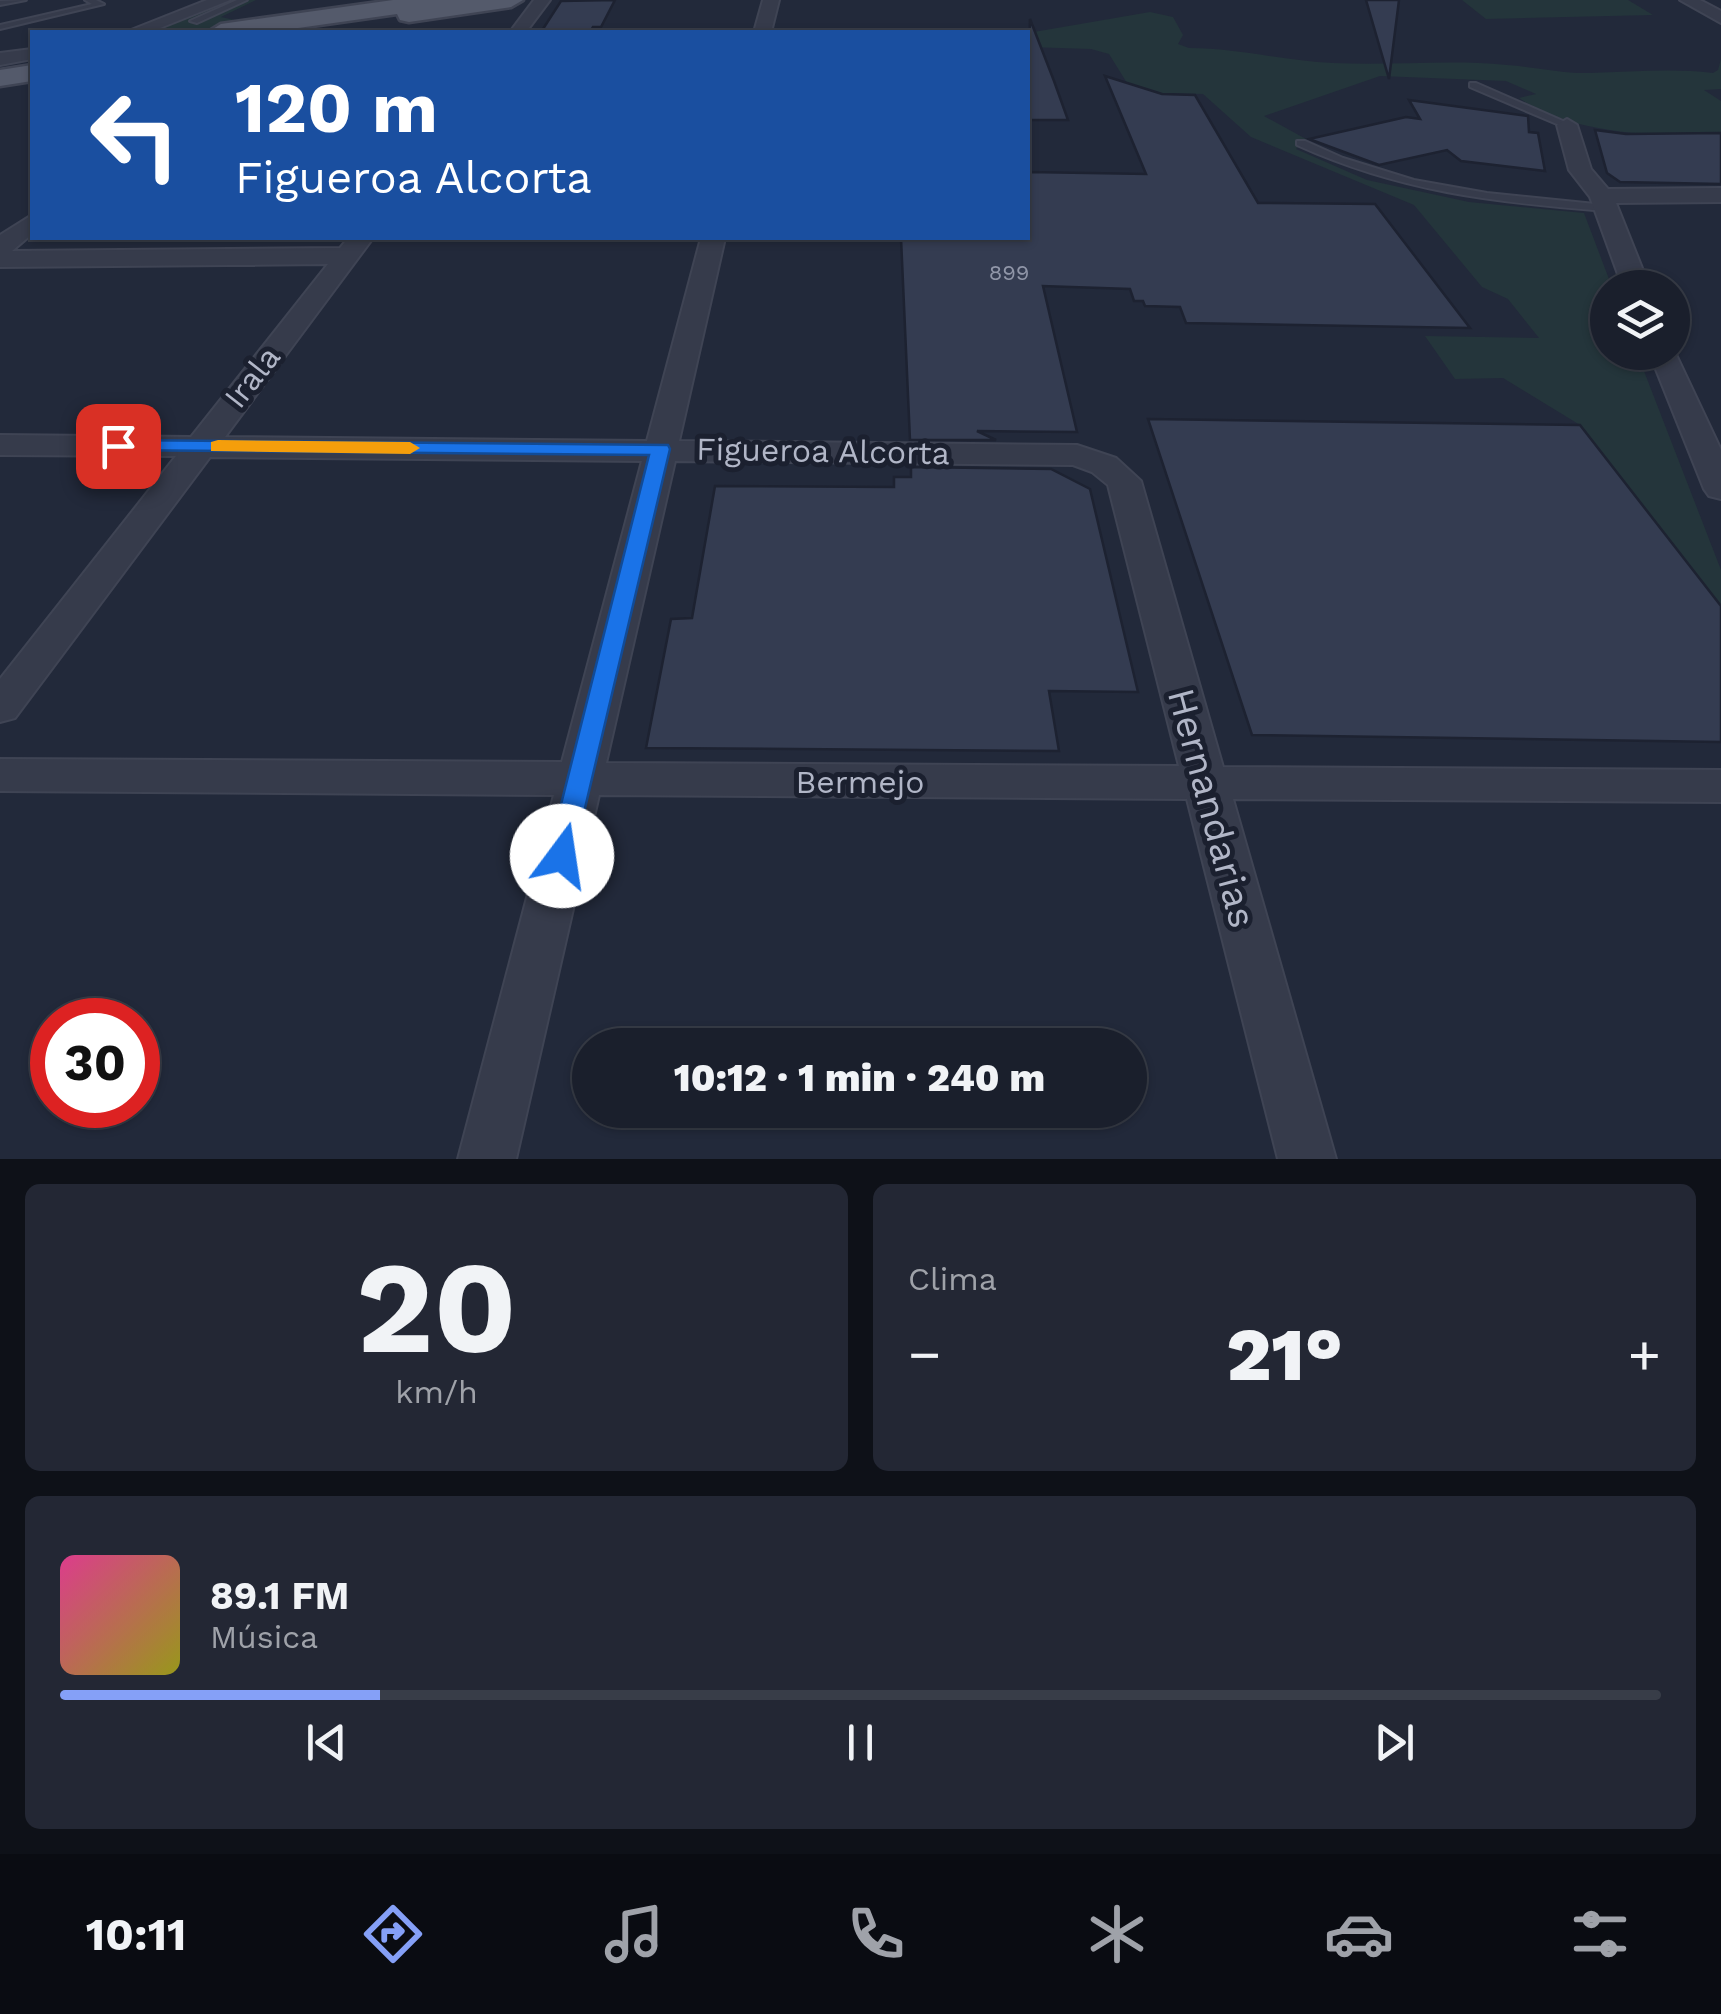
<!DOCTYPE html>
<html lang="es">
<meta charset="utf-8">
<style>
:root{--surface:#1a1f2c;--page:#232734;--text:#f1f3f6;--muted:#9fa2a9;--line:#383d48;--accent:#85a0f7}
body{margin:0;font-family:"Work Sans",sans-serif;background:var(--page);color:var(--text);height:100vh;display:flex;flex-direction:column;font-size:38px;white-space:nowrap}
*{box-sizing:border-box;margin:0}
p{font-size:32px;color:var(--muted)}
.icon{flex:none;width:55px;height:55px;fill:none;stroke:currentColor;stroke-width:2;stroke-linecap:round;stroke-linejoin:round}
.map{position:relative;height:1159px;overflow:hidden}
.drawer{display:flex;flex-direction:column;gap:25px;padding:25px;background:#0e1118;flex:1}
.drawer>*{flex:none}
.hud{position:absolute;left:30px;top:30px;width:1000px;height:210px;border-radius:0px;box-shadow:0 2px 8px #0004,0 0 0 2px var(--line);background:#1a4fa0;color:#fff;overflow:hidden}
.buttons{position:absolute;left:1590px;top:270px;display:grid;gap:20px}
.buttons a{display:grid;place-items:center;width:100px;height:100px;border-radius:50%;background:var(--surface);box-shadow:0 2px 8px #0004,0 0 0 2px var(--line);font-size:50px}
.speed{position:absolute;left:30px;top:998px;display:flex;gap:20px;font-size:50px;font-weight:700;text-align:center}
.speed>*{display:grid;place-content:center;width:130px;height:130px;border-radius:50%;background:var(--surface);box-shadow:0 2px 8px #0004,0 0 0 2px var(--line);line-height:1}
.speed .limit{border:15px solid #d22;background:#fff;color:#111}
.pin{position:absolute;display:grid;place-items:center;width:85px;height:85px;color:#fff;margin:-42px;border-radius:20px;box-shadow:0 5px 15px #0006}
.me{position:absolute;width:110px;margin:-55px;rotate:14deg;stroke-linejoin:round;filter:drop-shadow(0 0 8px #0008)}
.turn{display:flex;align-items:center;gap:35px;height:210px;padding:0 40px;font-size:45px}
.turn .icon{width:130px;height:130px;stroke-width:2.5}
.turn b{display:block;font-size:70px;line-height:85px}
.big{font-size:75px;font-weight:800;line-height:1.1}
.drawer .card{flex:1;display:flex;flex-direction:column;justify-content:center;gap:15px;min-width:0;padding:0 35px;border-radius:15px;background:var(--page)}
.drawer .dial{align-items:center;gap:0}
.dial b{font-size:130px;line-height:1}
.song{display:flex;align-items:center;gap:30px}
.cover{width:120px;height:120px;border-radius:15px;background:linear-gradient(135deg,hsl(330 70% 55%),hsl(60 70% 35%))}
.played{height:10px;border-radius:5px;background:linear-gradient(90deg,var(--accent) 20%,var(--line) 20%)}
.keys{display:flex;justify-content:space-around;direction:ltr}
.heat{display:flex;justify-content:space-between;align-items:center;font-size:55px;direction:ltr}
.drawer .tiles{flex:1;display:grid;gap:25px;grid-template-columns:1fr 1fr}
.card:last-child{grid-column:span 2}
.trip{position:absolute;left:572px;top:1028px;width:575px;height:100px;border-radius:50px;background:var(--surface);box-shadow:0 2px 8px #0004,0 0 0 2px var(--line);font-weight:800;line-height:100px;text-align:center}
.tab-bar{display:flex;height:160px;justify-content:space-around;align-items:center;background:#0a0c12;color:var(--muted)}
.tab-bar .icon{width:70px;height:70px}
.tab-bar .on{color:var(--accent)}
.tab-bar b{font-size:45px;color:var(--text)}
.map>svg:first-child{display:block}
</style>
<div class="map">
<svg width="1721" height="1159" viewBox="0 0 1721 1159">
<rect width="100%" height="100%" fill="#22293a"/>
<g fill="#24353b">
<polygon points="228,0 256,0 221,17 247,23 426,0 200,32 144,32"/>
<polygon points="1462,0 1628,0 1653,15 1486,19"/>
<path d="M1150,12L1173,17L1183,35L1178,44L1189,48C1238,48 1284,61 1333,63C1392,66 1448,59 1507,65C1534,67 1563,74 1590,73C1630,72 1673,68 1713,73L1718,70L1721,59V89L1704,90L1721,101V134C1657,137 1574,135 1519,98L1536,94L1506,81L1380,76L1264,116L1306,139L1296,149L1367,180L1469,202L1584,213L1612,287L1608,288V352L1637,353L1721,570V606L1580,425L1503,378L1455,379L1425,336L1539,338L1508,299L1482,287L1414,205L1251,137L1203,94L1161,93L1127,83L1109,54L1091,49L1028,47V33Z"/>
</g>
<g fill="#343c51" stroke="#1d2231" stroke-width="2.5">
<polygon points="615,0 601,27 593,27 590,32 541,32 561,1"/>
<polygon points="1366,0 1399,0 1389,79"/>
<polygon points="1030,19 1054,81 1068,120 1028,120"/>
<polygon points="1105,76 1162,94 1195,95 1258,203 1375,204 1470,328 1186,323 1180,307 1145,306 1143,301 1134,301 1130,289 1043,286 1077,432 977,431 996,440 910,440 901,238 1028,238 1028,172 1146,174"/>
<polygon points="1409,100 1528,116 1529,132 1538,133 1545,171 1461,161 1447,150 1379,165 1309,139 1406,117 1420,119"/>
<polygon points="1595,130 1626,134 1721,133 1721,184 1620,182 1607,173"/>
<polygon points="1148,419 1580,425 1721,606 1721,742 1252,735"/>
<polygon points="911,467 1051,469 1090,489 1138,692 1049,691 1059,751 646,748 671,619 692,618 715,486 894,487 894,477 911,477"/>
</g>
<g fill="none" stroke-linecap="round" stroke-linejoin="round">
<g stroke="#3f4454" stroke-width="4">
<g id="lane">
<polygon points="26,0 0,5 0,1"/>
<polygon points="85,0 96,0 104,4 0,29 0,25 92,4"/>
<polygon points="237,0 247,0 197,23 190,21"/>
<polygon points="1470,83 1476,83 1572,125 1564,127 1470,87"/>
<path d="M1297,141H1305L1343,158L1414,180L1487,193L1605,205L1611,208L1605,211C1493,202 1401,192 1297,145Z"/>
</g>
</g>
<g stroke="#3f4454" stroke-width="4">
<g id="street">
<polygon points="207,0 230,0 150,32 126,32"/>
<polygon points="534,0 550,0 526,32 510,32"/>
<polygon points="763,0 779,0 771,32 754,32"/>
<polygon points="1680,0 1700,0 1721,11 1721,23"/>
<polygon points="32,49 32,59 0,65 0,53"/>
<polygon points="1567,119 1577,125 1591,169 1608,189 1721,188 1721,202 1616,203 1650,288 1623,288 1590,197 1569,170 1557,125"/>
<path d="M32,215V234L12,251L340,248L348,238H373L225,437L647,441L701,238H725L679,441L1077,445L1116,458L1141,481L1223,767L1721,770V802L1233,799L1336,1159H1278L1187,799L599,795L516,1159H458L554,795L0,791V759L562,762L642,461L210,457L15,718L0,722V679L176,456L0,455V435L191,437L328,264L0,267V235ZM675,461L1073,465L1092,472L1108,485L1179,766L606,763Z"/>
<polygon points="1672,346 1721,450 1721,499 1709,496 1704,489 1649,352 1672,352"/>
</g>
</g>
<g stroke="#3f4454" stroke-width="5">
<g id="primary">
<polygon points="393,0 523,0 511,7 409,22 400,20 397,14 270,32 208,32 221,24"/>
<polygon points="32,65 32,81 0,86 0,70"/>
</g>
</g>
<use href="#lane" fill="#363b4b" fill-rule="evenodd"/>
<use href="#street" fill="#363b4b" fill-rule="evenodd"/>
<use href="#primary" fill="#545a6b" fill-rule="evenodd"/>
</g>
<polygon fill="#1a73e8" stroke="#114b97" stroke-width="2.5" points="118,440 668,445 670,449 572,863 562,867 552,863 548,856 649,455 112,450 112,442"/>
<polygon fill="#f59e0b" points="218,440 410,442 420,448 410,454 211,451 211,442"/>
<g text-anchor="middle" stroke-width="10" stroke-linejoin="round" paint-order="stroke">
<g font-size="22" fill="#9096a8">
<text x="1009" y="280">899</text>
</g>
<g font-size="32" fill="#b1b6c7" stroke="#1b202f">
<text transform="translate(252 377) rotate(-52)" y="11">Irala</text>
<text transform="translate(823 451) rotate(1)" y="11">Figueroa Alcorta</text>
<text x="860" y="793">Bermejo</text>
</g>
<g font-size="38" fill="#b1b6c7" stroke="#1b202f">
<text transform="translate(1212 808) rotate(75)" y="13">Hernandarias</text>
</g>
</g>
</svg>
<div class="buttons">
<a><svg class="icon" aria-label="layers" viewBox="0 0 24 24"><path d="M12 4l9 5-9 5-9-5zM3 14l9 5 9-5"/></svg></a>
</div>
<div class="speed"><div class="limit">30</div></div>
<div class="pin" style="left:118px;top:446px;background:#d93025"><svg class="icon" aria-label="arrive" viewBox="0 0 24 24"><path d="M6 21V4h12l-3 4 3 4H6"/></svg></div>
<svg class="me" style="left:562px;top:856px" viewBox="-20 -20 40 40"><circle r="19" fill="#fff"/><path d="M0-13L10 11 0 6-10 11z" fill="#1a73e8"/></svg>
<div class="trip">10:12 · 1 min · 240 m</div>
<div class="hud">
<div class="turn"><svg class="icon" aria-label="left" viewBox="0 0 24 24"><path d="M17 20v-9H6M10 6l-5 5 5 5"/></svg><div><b>120 m</b>Figueroa Alcorta</div></div>
</div>
</div>
<section class="drawer">
<div class="tiles">
<div class="card dial"><b>20</b><p>km/h</p></div>
<div class="card"><p>Clima</p>
<div class="heat"><a>−</a><b class="big">21°</b><a>+</a></div>
</div>
<div class="card">
<div class="song"><i class="cover"></i><div><b>89.1 FM</b><p>Música</p></div></div>
<div class="played"></div>
<div class="keys"><svg class="icon" aria-label="previous" viewBox="0 0 24 24"><path d="M18 5L8 12l10 7zM5 5v14"/></svg><svg class="icon" aria-label="pause" viewBox="0 0 24 24"><path d="M8 5v14M16 5v14"/></svg><svg class="icon" aria-label="next" viewBox="0 0 24 24"><path d="M6 5l10 7-10 7zM19 5v14"/></svg></div>
</div>
</div>
</section>
<nav class="tab-bar">
<b>10:11</b>
<svg class="icon on" aria-label="directions" viewBox="0 0 24 24"><path d="M12 3l9 9-9 9-9-9zM9 14v-3h6M13 9l2 2-2 2"/></svg>
<svg class="icon" aria-label="music" viewBox="0 0 24 24"><path d="M9 18V5l10-2v13"/><circle cx="6" cy="18" r="3"/><circle cx="16" cy="16" r="3"/></svg>
<svg class="icon" aria-label="phone" viewBox="0 0 24 24"><path d="M5 4h4l2 5-3 2q2 4 5 5l2-3 5 2v4C11 20 4 13 5 4z"/></svg>
<svg class="icon" aria-label="climate" viewBox="0 0 24 24"><path d="M12 3v18M4 7l16 10M4 17L20 7"/></svg>
<svg class="icon" aria-label="car" viewBox="0 0 24 24"><path d="M5 17H2v-5l4-1 3-4h7l3 4 3 1v5h-3M9 17h6M6 11h13"/><circle cx="7" cy="17" r="2"/><circle cx="17" cy="17" r="2"/></svg>
<svg class="icon" aria-label="filters" viewBox="0 0 24 24"><path d="M4 7h16M4 17h16"/><circle cx="9" cy="7" r="2"/><circle cx="15" cy="17" r="2"/></svg>
</nav>
